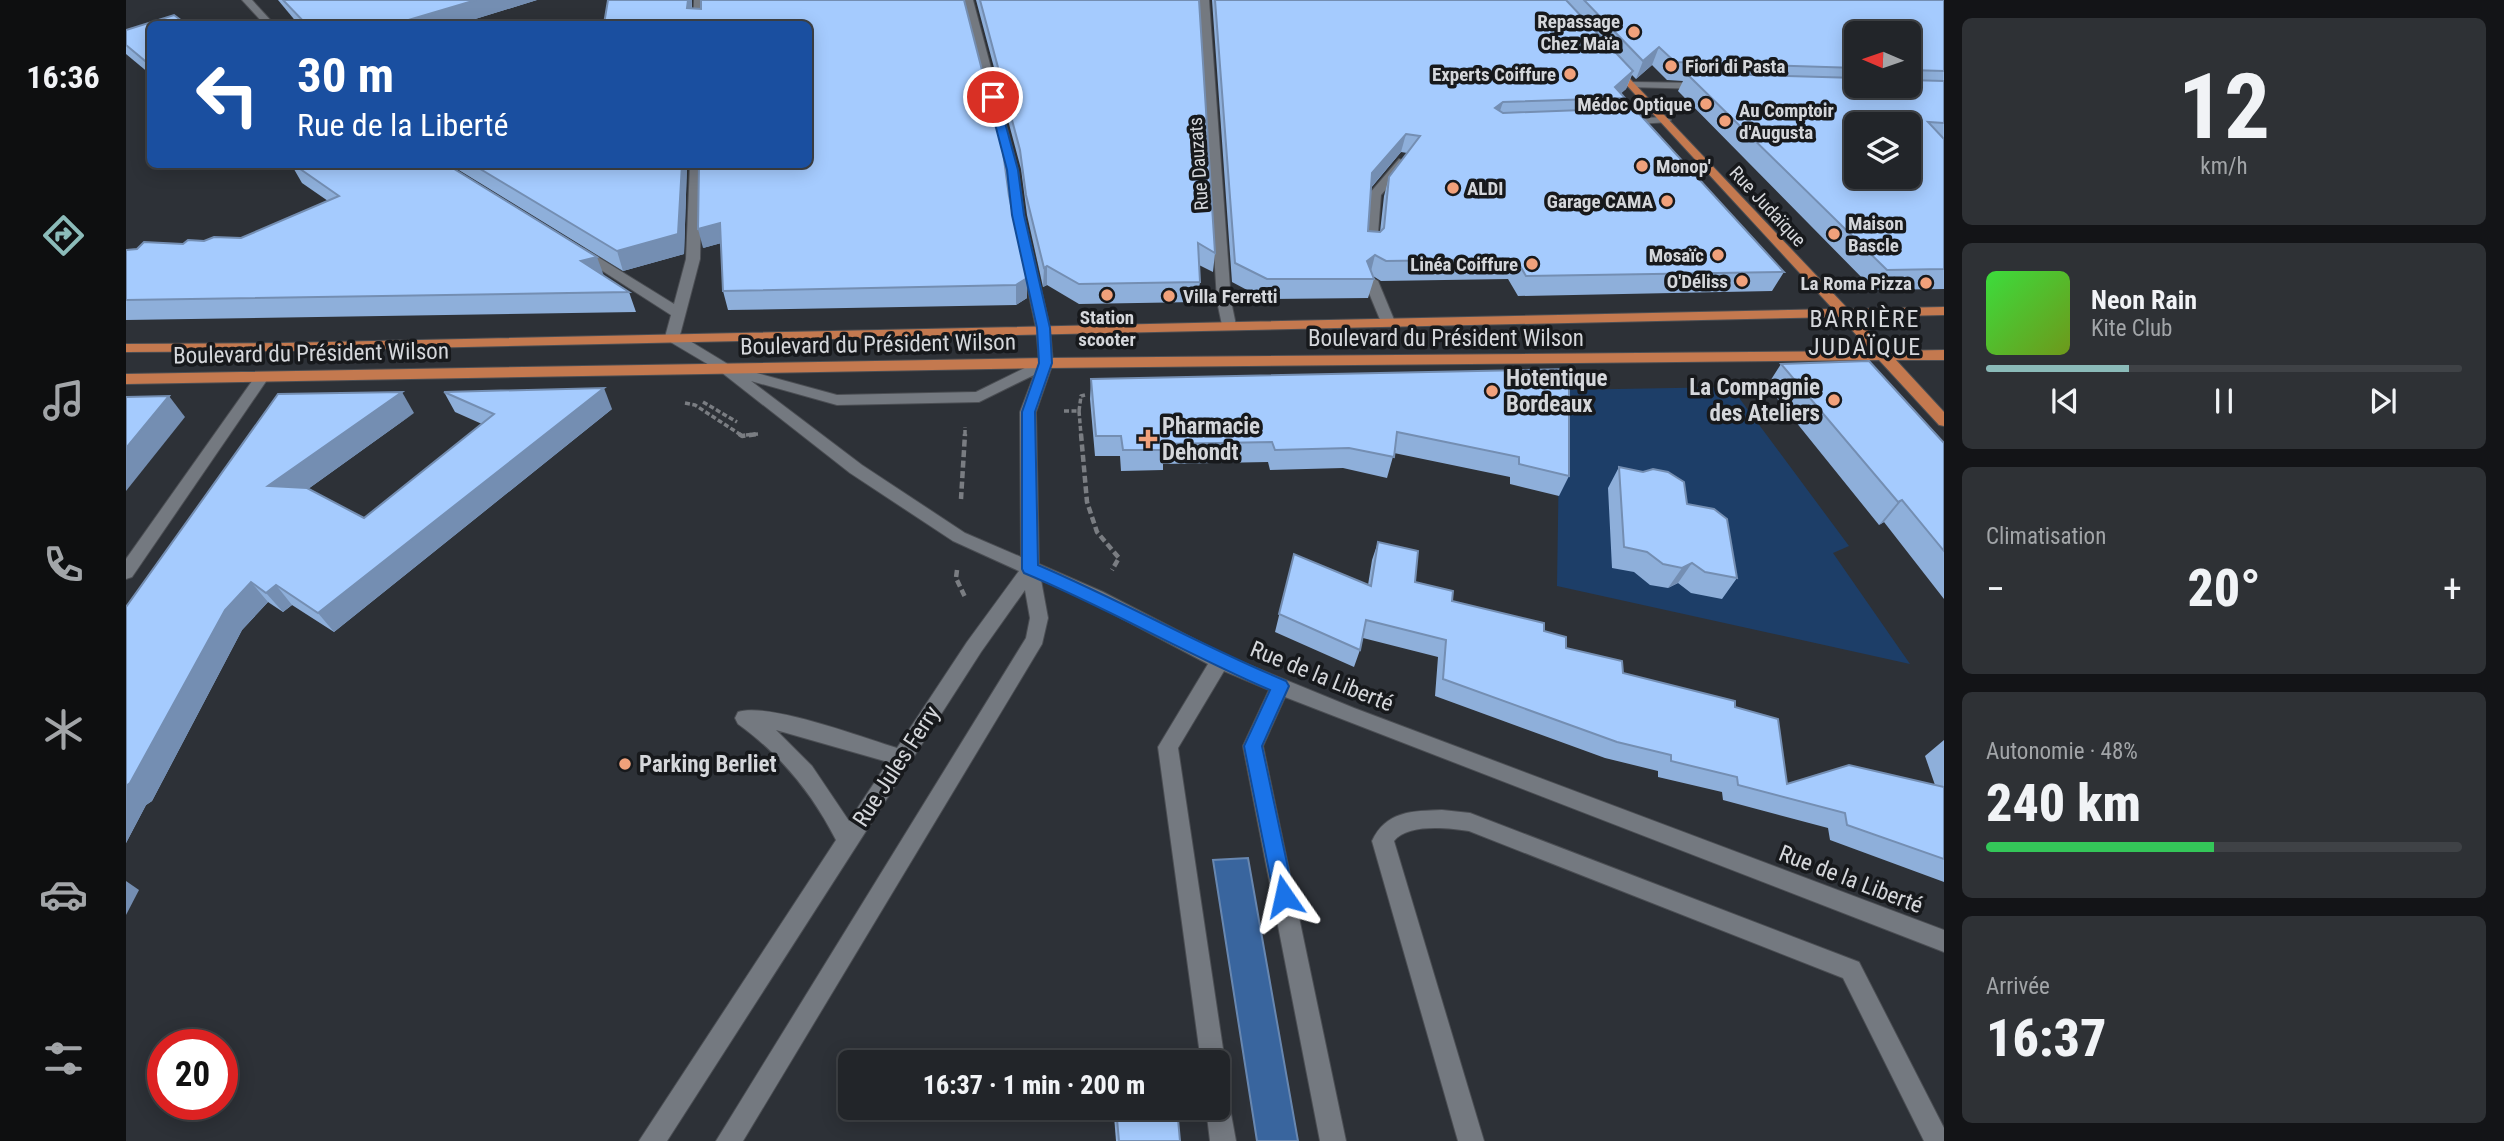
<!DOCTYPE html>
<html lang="fr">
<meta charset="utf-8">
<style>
:root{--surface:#222529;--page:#2e3135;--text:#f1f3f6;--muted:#a2a5a8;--line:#3f4246;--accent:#8bbbb9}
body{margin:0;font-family:"Roboto Condensed",sans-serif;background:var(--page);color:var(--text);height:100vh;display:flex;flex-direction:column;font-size:26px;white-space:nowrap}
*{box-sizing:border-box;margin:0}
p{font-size:23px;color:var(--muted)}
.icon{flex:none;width:38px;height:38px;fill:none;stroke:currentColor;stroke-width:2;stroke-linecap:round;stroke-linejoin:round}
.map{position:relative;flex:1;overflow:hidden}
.sheet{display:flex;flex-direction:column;gap:18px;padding:18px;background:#131417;width:560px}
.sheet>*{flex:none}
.top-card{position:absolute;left:21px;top:21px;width:665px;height:147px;border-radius:10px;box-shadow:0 4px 18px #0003,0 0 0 2px var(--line);background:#1a4fa0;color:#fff;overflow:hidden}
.needle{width:46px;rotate:272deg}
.buttons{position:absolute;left:1718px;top:21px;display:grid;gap:14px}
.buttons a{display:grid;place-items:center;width:77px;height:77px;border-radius:10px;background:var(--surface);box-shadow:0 4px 18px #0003,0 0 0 2px var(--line);font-size:35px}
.speed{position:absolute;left:21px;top:1029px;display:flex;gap:14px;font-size:35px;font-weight:700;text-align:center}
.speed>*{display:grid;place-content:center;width:91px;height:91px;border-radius:50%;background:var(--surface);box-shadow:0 4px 18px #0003,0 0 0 2px var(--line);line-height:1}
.speed .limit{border:10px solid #d22;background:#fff;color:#111}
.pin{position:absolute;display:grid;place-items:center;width:60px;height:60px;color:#fff;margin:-30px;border:4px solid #fff;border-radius:50%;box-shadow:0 2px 7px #0007}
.me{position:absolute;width:77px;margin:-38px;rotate:349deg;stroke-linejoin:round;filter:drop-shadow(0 0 5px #0008)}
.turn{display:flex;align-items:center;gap:24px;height:147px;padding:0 35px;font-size:32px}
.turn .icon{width:91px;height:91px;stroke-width:2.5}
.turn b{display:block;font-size:49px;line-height:60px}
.big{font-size:52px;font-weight:800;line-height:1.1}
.sheet .card{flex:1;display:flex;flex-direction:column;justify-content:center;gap:10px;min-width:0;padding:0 24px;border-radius:10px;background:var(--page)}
.sheet .dial{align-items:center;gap:0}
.dial b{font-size:91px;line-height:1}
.song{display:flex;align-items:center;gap:21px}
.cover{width:84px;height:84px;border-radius:10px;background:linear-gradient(135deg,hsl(120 70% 55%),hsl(80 70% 35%))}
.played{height:7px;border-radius:4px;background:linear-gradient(90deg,var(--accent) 30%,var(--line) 30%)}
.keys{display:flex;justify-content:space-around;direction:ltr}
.heat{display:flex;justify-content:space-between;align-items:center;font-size:38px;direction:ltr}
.charge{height:10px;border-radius:5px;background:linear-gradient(90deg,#34c759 48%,var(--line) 0)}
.trip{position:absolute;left:712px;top:1050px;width:392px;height:70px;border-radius:10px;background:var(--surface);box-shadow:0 4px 18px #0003,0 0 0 2px var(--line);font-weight:800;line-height:70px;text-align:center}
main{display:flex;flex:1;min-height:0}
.dock{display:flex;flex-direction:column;width:126px;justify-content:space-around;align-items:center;background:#0e0f10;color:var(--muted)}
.dock .icon{width:49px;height:49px}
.dock .active{color:var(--accent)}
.dock b{font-size:32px;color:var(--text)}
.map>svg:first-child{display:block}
</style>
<main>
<nav class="dock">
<b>16:36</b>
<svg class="icon active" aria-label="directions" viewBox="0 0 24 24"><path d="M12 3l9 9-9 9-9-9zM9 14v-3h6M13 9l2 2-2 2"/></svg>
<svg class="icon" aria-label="music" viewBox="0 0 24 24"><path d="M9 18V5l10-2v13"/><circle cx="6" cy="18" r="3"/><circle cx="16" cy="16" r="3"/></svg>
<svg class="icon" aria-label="phone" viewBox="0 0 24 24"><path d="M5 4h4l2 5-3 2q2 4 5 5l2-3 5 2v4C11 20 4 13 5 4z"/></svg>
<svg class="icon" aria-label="climate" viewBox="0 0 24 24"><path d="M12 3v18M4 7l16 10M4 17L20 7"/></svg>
<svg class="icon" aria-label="car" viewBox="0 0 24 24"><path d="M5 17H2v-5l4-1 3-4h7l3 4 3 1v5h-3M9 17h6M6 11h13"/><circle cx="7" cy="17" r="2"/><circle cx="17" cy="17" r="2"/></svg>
<svg class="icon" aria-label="filters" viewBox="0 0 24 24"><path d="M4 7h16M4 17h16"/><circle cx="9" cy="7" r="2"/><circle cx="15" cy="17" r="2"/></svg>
</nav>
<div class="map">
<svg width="1818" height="1141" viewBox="0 0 1818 1141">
<rect width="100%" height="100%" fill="#2d3137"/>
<polygon fill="#1d3e68" points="1605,387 1723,546 1707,553 1784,664 1431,586 1434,390"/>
<polygon fill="#39659e" stroke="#6887b0" stroke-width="2" points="1122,858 1172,1141 1131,1141 1087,860"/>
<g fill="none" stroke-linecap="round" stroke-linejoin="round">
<g stroke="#4b4e53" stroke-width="2">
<g id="minor">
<polygon points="116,0 126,0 148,24 138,24"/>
<polygon points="568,0 578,0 577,24 567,24"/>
<path d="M837,0H847L892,170L898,215L924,328L927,363L910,412L913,564L977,592L1101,656L1228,708L1818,930V952L1159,697L1137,746L1220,1141H1194L1117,746L1143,690L1098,671L1052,748L1099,1062L1092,1072V1062H1075L1032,747L1082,664L965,602L915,580L922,618L916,644L617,1141H590L900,638L904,618L899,590L855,652L541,1141H513L710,840C686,793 655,755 612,724L609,718L612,712C642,702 737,738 771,748L841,642L893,571L827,541L724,473L595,372L541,340L539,337L545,315L447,252L454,248L459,249L548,304L560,259L564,164H576L574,259L554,335L605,366L711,395L850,392L913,361L910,328L886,215L880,170ZM908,375L894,412L895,557L839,533L736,465L625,381L711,405L853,402ZM650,730L762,762L723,821L686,766Z"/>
<polygon points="1073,0 1083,0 1105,301 1110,325 1103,329 1096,325 1091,301"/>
<polygon points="1506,82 1577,83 1582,86 1577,89 1502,87 1501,85"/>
<polygon points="1539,117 1545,120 1543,122 1497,125 1491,122 1497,119"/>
<polygon points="1273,159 1283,162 1255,195 1251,246 1249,249 1239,249 1243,194"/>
<polygon points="1245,277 1252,281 1269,322 1267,325 1262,326 1255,322 1238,281"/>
<polygon points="136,372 141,374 143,377 141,380 6,577 0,579 0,559 131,374"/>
<path d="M1316,810L1344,813L1733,962L1818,1128V1141H1798L1717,978L1343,831C1323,828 1282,823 1268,841L1358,1141H1332L1246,841C1260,811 1286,811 1316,810Z"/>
<polygon points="1092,1089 1101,1092 1110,1141 1084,1141 1080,1108 1092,1108"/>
</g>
</g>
<g stroke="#4b4e53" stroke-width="2">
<polygon id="major" points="1487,61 1722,309 1818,307 1818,315 1730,317 1761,351 1818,350 1818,360 1770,360 1818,412 1818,426 1813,425 1753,360 920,368 0,384 0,374 920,358 1745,351 1714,317 157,351 0,352 0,344 157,343 1707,309 1483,66 1482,64"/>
</g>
<g stroke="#7a7d82" stroke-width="3.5" stroke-dasharray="5 2.5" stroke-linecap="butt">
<polyline points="577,402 611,422"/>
<polyline points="559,403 569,405 615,435"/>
<polyline points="938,411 953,411 955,396 959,395"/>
<polyline points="953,411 955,435"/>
<polyline points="620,435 632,434"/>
<polyline points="839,435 839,427"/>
</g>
<g stroke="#7a7d82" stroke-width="4.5" stroke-dasharray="7 3.5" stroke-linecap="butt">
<polyline points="613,434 616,436 632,434"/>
<polyline points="955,434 961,502 971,532 993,558 986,570"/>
<polyline points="835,499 839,434"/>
<polyline points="831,570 830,578 839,597"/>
</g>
<use href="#minor" fill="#747980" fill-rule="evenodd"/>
<use href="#major" fill="#c4794f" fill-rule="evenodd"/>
</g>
<g fill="#8eafda" fill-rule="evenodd">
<polygon points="152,0 411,0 333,24 172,24"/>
<polygon points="481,0 566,0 566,8 883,196 901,278 901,298 890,305 602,310 597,291 595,243 577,248 682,164 482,2"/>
<polygon points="850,0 1073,0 1089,253 1087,272 1073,265 1074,282 1071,302 953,304 921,285 917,287 901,215 895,169"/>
<path d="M1086,0H1818V289L1748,290L1552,91L1557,81L1541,80L1526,65L1510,79L1506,75L1500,89L1495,93L1499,98L1494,108L1658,272L1646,291L1392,296L1382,279L1255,281L1247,276L1248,279L1242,298L1138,299L1106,282ZM1731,33H1783V86H1731ZM1275,152L1281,153L1263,177L1258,196L1254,232L1242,231L1245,188Z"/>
<polygon points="24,24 24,74 0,54 0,30"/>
<polygon points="165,164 320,164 478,276 503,292 510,312 0,320 0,250 78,241 115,238 202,201 176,183"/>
<polygon points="323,164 561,164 558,254 497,271"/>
<polygon points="1655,364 1818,443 1818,599 1758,522 1753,525 1641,386"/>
<polygon points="1443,369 1443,476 1433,496 1384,484 1384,477 1268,453 1261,478 1217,468 1144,470 1142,462 1037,464 1037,470 995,471 994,456 969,456 964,399 965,379"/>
<polygon points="318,392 486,409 208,632 166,605 157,612 142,602 116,630 26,801 20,805 0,843 0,607 288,413 182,489 238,518 356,424 329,412"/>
<polygon points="1493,467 1611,578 1596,599 1565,593 1552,583 1542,588 1524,585 1508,572 1486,568 1482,488"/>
<polygon points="1252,542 1289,582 1326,601 1418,631 1440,648 1497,673 1609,707 1661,784 1809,785 1799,756 1818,740 1818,882 1704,840 1702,828 1597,800 1596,792 1532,777 1532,771 1479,758 1309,696 1312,657 1237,638 1234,650 1228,667 1149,632 1168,554 1242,585 1246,560"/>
<polygon points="989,1108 1051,1108 1054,1141 990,1141 988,1116"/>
</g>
<g fill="#748eb2">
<polygon points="350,0 411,0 333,24 269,24"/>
<polygon points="562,0 566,0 565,24 561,8"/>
<polygon points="1533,47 1526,65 1510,79 1517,61"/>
<polygon points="1507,71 1500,89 1490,98 1489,87"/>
<polygon points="1377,102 1371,120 1369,108"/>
<polygon points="1280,134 1275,152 1241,192 1246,173"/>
<polygon points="556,164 561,164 558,254 497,271 491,251"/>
<polygon points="594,223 599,242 577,248 572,229"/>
<polygon points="1249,255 1244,275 1241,261"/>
<polygon points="471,257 478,276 455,261"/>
<polygon points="921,266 921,285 917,287 918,268"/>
<polygon points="901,278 901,298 890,305 890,285"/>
<polygon points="478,388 486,409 208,632 192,613"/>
<polygon points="276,392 288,413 157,507 142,486"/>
<polygon points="43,396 59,417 0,491 0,448"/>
<polygon points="1776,500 1758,522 1753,525 1772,502"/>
<polygon points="1566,563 1552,583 1542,588 1556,568"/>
<polygon points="125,582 142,602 116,630 26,801 20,805 0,843 0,786 99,610"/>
<polygon points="150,585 166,605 157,612 140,593"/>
<polygon points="0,881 13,890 0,915"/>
</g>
<g fill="#a5cbfe" stroke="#748eb2" stroke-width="2" fill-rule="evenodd">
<polygon points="157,0 350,0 269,24 180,24"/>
<polygon points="482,0 562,0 561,8 575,9 575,0 838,0 877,152 883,196 901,278 890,285 597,291 594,223 572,229 573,164 682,164 682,24 478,24"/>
<polygon points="854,0 1073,0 1089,253 1072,243 1074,282 953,284 921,266 918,268 900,195 894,150"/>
<path d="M1089,0H1440L1507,71L1489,87L1499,98L1377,102L1369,108L1377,113L1508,108L1658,272L1400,276L1390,259L1260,261L1249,255L1241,261L1248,279H1141L1109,263ZM1280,134L1294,136L1263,177L1258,228L1254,232L1242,231L1246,173Z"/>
<polygon points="1458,0 1818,0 1818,71 1783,70 1783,33 1731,33 1731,68 1549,62 1533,47 1517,61"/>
<polygon points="48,15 60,24 24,24 24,65 0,45 0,30"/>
<path d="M1560,73L1731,78V86H1783V80L1818,81V123L1802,122L1818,139V269L1761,270ZM1731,124H1783V177H1731Z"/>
<polygon points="167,164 320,164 471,257 455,261 503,292 0,300 0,250 11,249 18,242 57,244 62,240 78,241 88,237 115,238 213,196"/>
<polygon points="346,164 556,164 552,234 491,251"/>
<polygon points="1743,361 1818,443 1818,551 1776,500 1772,502 1655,364"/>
<polygon points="1443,369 1443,476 1393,464 1393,457 1271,432 1268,457 1223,448 1149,450 1146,442 1038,444 1039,450 997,450 995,436 970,436 965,379"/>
<polygon points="478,388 192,613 150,585 140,593 125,582 99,610 4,783 0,786 0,607 152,394 276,392 142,486 181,488 238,518 368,414 318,392"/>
<polygon points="43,396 0,448 0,397"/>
<polygon points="1493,467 1517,472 1527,469 1542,472 1558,482 1561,504 1588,509 1601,519 1611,578 1579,572 1566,563 1556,568 1537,564 1521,552 1498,547"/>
<polygon points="1252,542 1292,551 1289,582 1327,591 1326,601 1418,623 1418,631 1440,637 1440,648 1496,661 1497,673 1609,701 1609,707 1652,719 1661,784 1723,765 1818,787 1818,859 1721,825 1719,813 1612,785 1611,777 1545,761 1545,755 1491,742 1317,679 1320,640 1240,620 1234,650 1153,614 1168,554 1245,586"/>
<polygon points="990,1108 1051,1108 1054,1141 993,1141"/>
</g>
<path fill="#1a73e8" stroke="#114b97" stroke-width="2" d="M867,94L872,97L892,170L898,215L924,328L926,363L909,412L912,565C996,601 1076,646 1160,681L1163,686L1136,746L1168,896L1165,903L1158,906L1151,903L1148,896L1118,746L1144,690C1060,654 982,608 898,573L896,569V412L913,363L911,328L886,215L881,170L862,97Z"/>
<g fill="#f1a17b" stroke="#17191c" stroke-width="2.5">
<circle cx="1508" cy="32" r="7"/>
<circle cx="1545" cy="66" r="7"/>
<circle cx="1444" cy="74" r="7"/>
<circle cx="1580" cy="104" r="7"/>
<circle cx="1599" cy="121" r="7"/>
<circle cx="1516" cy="166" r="7"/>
<circle cx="1327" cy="188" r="7"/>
<circle cx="1541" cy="201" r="7"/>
<circle cx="1708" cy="234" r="7"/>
<circle cx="1592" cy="255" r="7"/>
<circle cx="1406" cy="264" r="7"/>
<circle cx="1616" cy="281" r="7"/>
<circle cx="1800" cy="283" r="7"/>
<circle cx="981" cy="295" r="7"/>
<circle cx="1043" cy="296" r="7"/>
<circle cx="1366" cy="391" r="7"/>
<circle cx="1708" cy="400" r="7"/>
<path d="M1018.5 428.5h7v7h7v7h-7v7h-7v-7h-7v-7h7z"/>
<circle cx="499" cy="764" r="7"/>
</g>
<g text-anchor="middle" stroke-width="7" stroke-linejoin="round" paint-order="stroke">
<g font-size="19" font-weight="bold" fill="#d5d7db" stroke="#17191c" text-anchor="end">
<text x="1494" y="28">Repassage<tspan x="1494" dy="22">Chez Maïa</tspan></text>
<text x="1559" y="73" text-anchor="start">Fiori di Pasta</text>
<text x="1430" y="81">Experts Coiffure</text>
<text x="1566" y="111">Médoc Optique</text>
<text x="1613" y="117" text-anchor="start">Au Comptoir<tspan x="1613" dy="22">d'Augusta</tspan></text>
<text x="1530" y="173" text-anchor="start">Monop'</text>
<text x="1341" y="195" text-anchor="start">ALDI</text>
<text x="1527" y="208">Garage CAMA</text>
<text x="1722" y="230" text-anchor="start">Maison<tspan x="1722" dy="22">Bascle</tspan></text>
<text x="1578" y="262">Mosaïc</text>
<text x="1392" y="271">Linéa Coiffure</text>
<text x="1602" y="288">O'Déliss</text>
<text x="1786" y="290">La Roma Pizza</text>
<text x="1057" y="303" text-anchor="start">Villa Ferretti</text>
<text x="981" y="324" text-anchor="middle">Station<tspan x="981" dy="22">scooter</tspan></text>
</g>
<g font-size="19" fill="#d5d7db" stroke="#17191c">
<text transform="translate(1072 164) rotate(-94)" y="7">Rue Dauzats</text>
<text transform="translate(1642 206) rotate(47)" y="7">Rue Judaïque</text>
</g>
<g font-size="23" fill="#d5d7db" stroke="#17191c">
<text x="1320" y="346">Boulevard du Président Wilson</text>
<text transform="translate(752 344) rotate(-1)" y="8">Boulevard du Président Wilson</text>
<text transform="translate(185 353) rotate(-1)" y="8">Boulevard du Président Wilson</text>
<text transform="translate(1196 676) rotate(22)" y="8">Rue de la Liberté</text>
<text transform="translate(770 766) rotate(-57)" y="8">Rue Jules Ferry</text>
<text transform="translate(1725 879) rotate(21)" y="8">Rue de la Liberté</text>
</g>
<g font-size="23" font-weight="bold" fill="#d5d7db" stroke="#17191c" text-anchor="start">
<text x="1380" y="386">Hotentique<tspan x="1380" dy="26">Bordeaux</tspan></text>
<text x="1694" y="395" text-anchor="end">La Compagnie<tspan x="1694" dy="26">des Ateliers</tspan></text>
<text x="1036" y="434">Pharmacie<tspan x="1036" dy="26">Dehondt</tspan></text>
<text x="513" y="772">Parking Berliet</text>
</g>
<g font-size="24" letter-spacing="2" fill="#d5d7db" stroke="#17191c">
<text x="1739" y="327">BARRIÈRE<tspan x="1739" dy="28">JUDAÏQUE</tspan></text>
</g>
</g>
</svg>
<div class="buttons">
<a><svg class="needle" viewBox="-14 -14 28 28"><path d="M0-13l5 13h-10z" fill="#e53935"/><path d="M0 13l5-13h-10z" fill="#a2a5a8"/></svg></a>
<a><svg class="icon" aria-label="layers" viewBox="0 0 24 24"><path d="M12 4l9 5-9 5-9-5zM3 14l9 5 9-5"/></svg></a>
</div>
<div class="speed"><div class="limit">20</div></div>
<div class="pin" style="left:867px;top:97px;background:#d93025"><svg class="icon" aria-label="arrive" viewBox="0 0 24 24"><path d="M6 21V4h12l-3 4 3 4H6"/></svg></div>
<svg class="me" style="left:1158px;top:896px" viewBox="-20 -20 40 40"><path d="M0-17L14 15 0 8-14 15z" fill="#1a73e8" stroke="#fff" stroke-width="4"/></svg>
<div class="trip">16:37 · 1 min · 200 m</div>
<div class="top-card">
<div class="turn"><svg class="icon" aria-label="left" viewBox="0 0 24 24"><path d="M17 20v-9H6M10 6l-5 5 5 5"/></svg><div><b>30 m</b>Rue de la Liberté</div></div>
</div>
</div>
<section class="sheet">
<div class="card dial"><b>12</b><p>km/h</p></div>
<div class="card">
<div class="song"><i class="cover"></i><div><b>Neon Rain</b><p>Kite Club</p></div></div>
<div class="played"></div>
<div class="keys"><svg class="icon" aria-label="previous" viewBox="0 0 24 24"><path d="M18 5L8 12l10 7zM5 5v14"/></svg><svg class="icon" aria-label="pause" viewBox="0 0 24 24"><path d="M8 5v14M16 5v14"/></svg><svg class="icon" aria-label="next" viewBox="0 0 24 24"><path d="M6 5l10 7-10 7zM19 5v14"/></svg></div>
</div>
<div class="card"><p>Climatisation</p>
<div class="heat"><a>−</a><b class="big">20°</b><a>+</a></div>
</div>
<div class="card"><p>Autonomie · 48%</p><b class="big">240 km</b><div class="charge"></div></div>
<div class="card"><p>Arrivée</p><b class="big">16:37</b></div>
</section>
</main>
